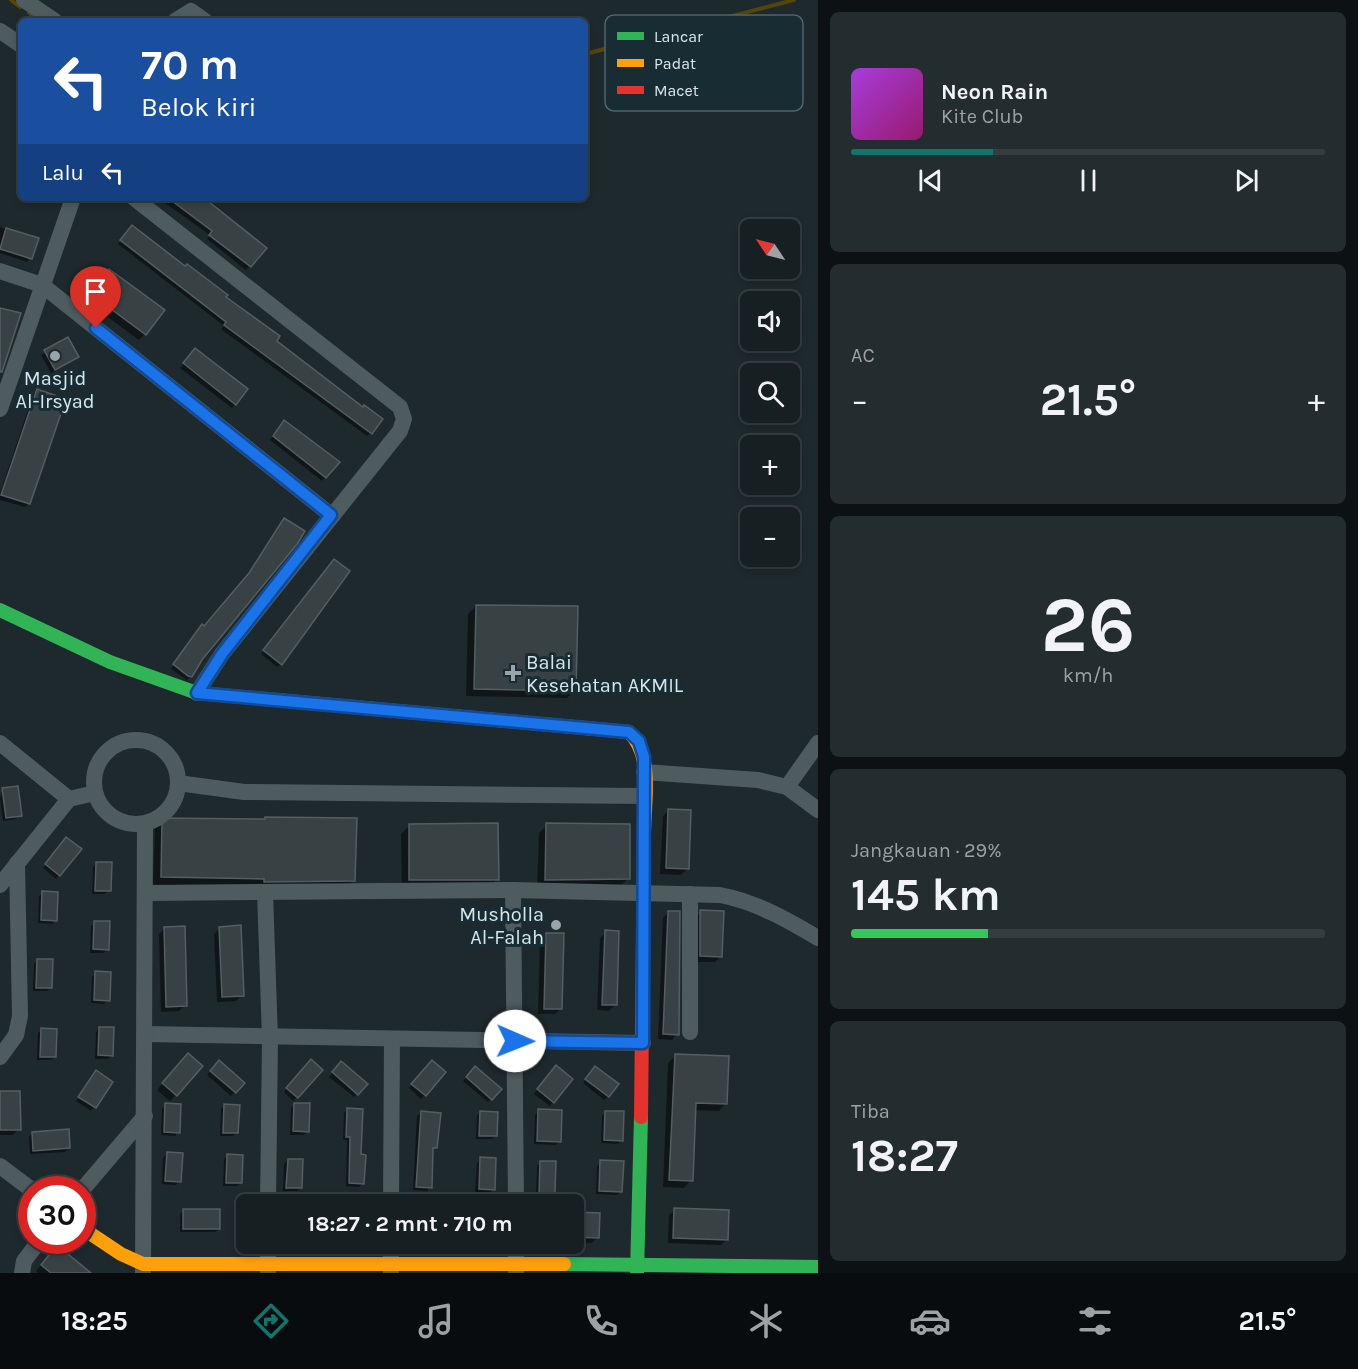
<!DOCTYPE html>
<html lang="id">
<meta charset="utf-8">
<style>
:root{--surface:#161f22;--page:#232c2f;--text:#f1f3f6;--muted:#9ea2a5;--line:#353d40;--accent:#0f766e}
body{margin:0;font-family:Karla,sans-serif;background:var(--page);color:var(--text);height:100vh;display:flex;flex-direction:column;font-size:22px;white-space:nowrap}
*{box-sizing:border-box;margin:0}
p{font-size:20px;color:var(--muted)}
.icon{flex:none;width:33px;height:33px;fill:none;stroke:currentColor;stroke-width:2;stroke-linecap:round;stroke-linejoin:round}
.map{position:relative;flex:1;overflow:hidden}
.panel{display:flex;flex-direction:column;gap:12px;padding:12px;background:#0c1113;width:540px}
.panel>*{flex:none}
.banner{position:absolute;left:18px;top:18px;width:570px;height:183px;border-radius:9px;box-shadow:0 3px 9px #0003,0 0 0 2px var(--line);background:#1a4fa0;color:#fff;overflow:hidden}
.needle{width:39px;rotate:305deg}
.buttons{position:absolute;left:740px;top:219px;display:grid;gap:12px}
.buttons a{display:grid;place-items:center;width:60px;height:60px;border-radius:9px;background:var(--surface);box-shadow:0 3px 9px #0003,0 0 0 2px var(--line);font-size:30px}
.speed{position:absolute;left:18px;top:1176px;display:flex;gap:12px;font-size:30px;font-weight:700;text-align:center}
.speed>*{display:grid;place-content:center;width:78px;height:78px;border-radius:50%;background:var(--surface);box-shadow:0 3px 9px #0003,0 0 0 2px var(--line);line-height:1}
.speed .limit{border:9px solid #d22;background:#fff;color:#111}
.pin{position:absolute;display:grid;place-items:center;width:51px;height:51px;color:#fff;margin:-62px -26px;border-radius:50% 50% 50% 0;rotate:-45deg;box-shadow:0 0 6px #0007}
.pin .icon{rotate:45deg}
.me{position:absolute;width:66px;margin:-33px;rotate:91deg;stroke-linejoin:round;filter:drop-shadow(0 0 4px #0008)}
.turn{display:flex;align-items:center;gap:21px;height:126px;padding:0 24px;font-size:27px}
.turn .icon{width:78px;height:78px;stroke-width:2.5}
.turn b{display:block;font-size:42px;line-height:51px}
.then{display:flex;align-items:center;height:57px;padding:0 24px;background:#0003;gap:12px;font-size:22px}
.big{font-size:45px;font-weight:700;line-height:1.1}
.panel .tile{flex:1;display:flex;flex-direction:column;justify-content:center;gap:9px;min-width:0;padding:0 21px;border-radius:9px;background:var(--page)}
.panel .dial{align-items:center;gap:0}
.dial b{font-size:78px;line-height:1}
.song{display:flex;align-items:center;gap:18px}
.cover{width:72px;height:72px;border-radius:9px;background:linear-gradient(135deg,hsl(280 70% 55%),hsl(320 70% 35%))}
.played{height:6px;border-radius:3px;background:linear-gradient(90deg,var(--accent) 30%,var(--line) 30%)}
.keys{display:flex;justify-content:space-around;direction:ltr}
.heat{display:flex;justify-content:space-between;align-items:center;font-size:33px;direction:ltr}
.charge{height:9px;border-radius:4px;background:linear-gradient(90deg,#34c759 29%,var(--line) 0)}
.trip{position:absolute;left:236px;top:1194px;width:348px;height:60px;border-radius:9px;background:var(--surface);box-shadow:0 3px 9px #0003,0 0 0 2px var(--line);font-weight:700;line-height:60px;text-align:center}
.dock{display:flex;height:96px;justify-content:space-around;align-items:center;background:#090c0e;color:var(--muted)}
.dock .icon{width:42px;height:42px}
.dock .selected{color:var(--accent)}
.dock b{font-size:27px;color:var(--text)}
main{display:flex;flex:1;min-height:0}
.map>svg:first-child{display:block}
</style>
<main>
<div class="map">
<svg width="818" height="1273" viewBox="0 0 818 1273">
<rect width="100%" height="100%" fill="#1e292d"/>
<g fill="#0007">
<polygon points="158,198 201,198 264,248 246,270 207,239 210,235"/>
<polygon points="0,227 37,239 27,262 0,253"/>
<polygon points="128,231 224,298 371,433 367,436 221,329 224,326 118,244"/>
<polygon points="104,277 145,334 139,340 86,301"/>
<polygon points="67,339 73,360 51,373 41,355"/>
<polygon points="192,354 235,404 232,408 180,368"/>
<polygon points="37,391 29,503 25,507 0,500 0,493 33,395"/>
<polygon points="281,426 325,477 322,481 270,440"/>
<polygon points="281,524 296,542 191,676 187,680 171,669 199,630 245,578"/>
<polygon points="331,564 281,664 277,667 261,654"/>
<polygon points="476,606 575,690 567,698 466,696 468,614"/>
<polygon points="3,789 20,815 16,819 3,821 0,798"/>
<polygon points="669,810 687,869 681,875 660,874 663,816"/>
<polygon points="163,819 354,880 346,888 153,885 155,827"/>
<polygon points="547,825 629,878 620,886 537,887 539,833"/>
<polygon points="409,826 497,879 489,887 402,888 401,834"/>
<polygon points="63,843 80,849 56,879 43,868"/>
<polygon points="97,863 109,890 105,894 92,894 93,867"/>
<polygon points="43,893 55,920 52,924 38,923 39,896"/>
<polygon points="669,912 677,1034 672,1040 658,1039 663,918"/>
<polygon points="701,912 721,956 715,962 695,962 695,918"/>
<polygon points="95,922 107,949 104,953 90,953 91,926"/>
<polygon points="165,928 185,1005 179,1011 161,1012 159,934"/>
<polygon points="220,928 242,995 236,1001 217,1002 214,934"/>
<polygon points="606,932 615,1005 609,1011 597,1010 600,938"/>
<polygon points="546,934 561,1008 555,1014 538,1014 540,940"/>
<polygon points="38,960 50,987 47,991 33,991 34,964"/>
<polygon points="96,973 108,1000 104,1004 91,1003 92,977"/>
<polygon points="99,1028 112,1055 108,1059 95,1059 96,1032"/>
<polygon points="42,1030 55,1057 51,1060 37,1060 38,1033"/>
<polygon points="676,1055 726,1103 719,1111 694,1110 691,1180 684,1188 663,1187 668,1063"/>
<polygon points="182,1061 201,1066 170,1101 157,1090"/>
<polygon points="219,1062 243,1083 231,1096 207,1075"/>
<polygon points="341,1063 365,1084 354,1097 329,1077"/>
<polygon points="307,1065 320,1070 293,1101 284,1092"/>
<polygon points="428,1065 444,1072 421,1099 409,1088"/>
<polygon points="475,1068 500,1089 488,1102 463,1081"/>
<polygon points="552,1071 553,1102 550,1106 534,1094"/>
<polygon points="592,1071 608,1096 604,1100 583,1083"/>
<polygon points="92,1076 111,1082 91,1111 76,1101"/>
<polygon points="0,1093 19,1129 13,1135 0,1135"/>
<polygon points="295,1104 308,1131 304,1135 290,1135 291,1108"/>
<polygon points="166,1105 178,1132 175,1136 161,1135 162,1109"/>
<polygon points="224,1106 237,1133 233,1136 220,1136 221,1109"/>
<polygon points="347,1110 359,1156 363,1183 359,1187 346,1186 347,1140 343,1140 344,1113"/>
<polygon points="539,1111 560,1141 556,1145 534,1144 535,1115"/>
<polygon points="480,1112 495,1136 492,1139 476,1139 477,1116"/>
<polygon points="606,1112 621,1140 618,1144 601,1143 602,1116"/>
<polygon points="421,1113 435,1147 432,1151 430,1187 427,1191 413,1190 417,1116"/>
<polygon points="32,1133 69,1148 65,1152 30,1154 29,1137"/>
<polygon points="167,1154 180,1181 176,1185 162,1184 163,1158"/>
<polygon points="228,1156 241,1183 237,1186 223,1186 224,1159"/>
<polygon points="480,1159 494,1189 490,1193 475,1192 477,1163"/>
<polygon points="288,1160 301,1187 297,1191 283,1191 284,1164"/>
<polygon points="541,1162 553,1193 550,1197 536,1196 537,1166"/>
<polygon points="601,1162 621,1191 617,1195 596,1194 597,1166"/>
<polygon points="184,1210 219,1229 215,1232 180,1232 180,1214"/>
<polygon points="675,1210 727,1239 721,1245 668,1243 669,1215"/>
<polygon points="573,1214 598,1237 592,1243 573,1242"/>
<polygon points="51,1253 88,1273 38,1273 36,1271"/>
</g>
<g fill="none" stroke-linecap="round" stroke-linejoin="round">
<g stroke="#564504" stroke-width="4">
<polyline points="11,0 20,7"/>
<polyline points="29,13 40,21"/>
<polyline points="585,54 794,0"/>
</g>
</g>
<g fill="#384245" stroke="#545e61" stroke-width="1.5">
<polygon points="168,198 204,198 267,248 251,267 209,235 212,231"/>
<polygon points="132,225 185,266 187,264 228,295 226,297 280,336 277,341 363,407 364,405 383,419 372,434 224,325 226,322 120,240"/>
<polygon points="6,228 39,238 32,259 0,249"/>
<polygon points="109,269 165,310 146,335 91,294"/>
<polygon points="0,308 21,313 2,372 0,372"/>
<polygon points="68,337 79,357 55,370 44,350"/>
<polygon points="195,348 248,389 236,405 183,363"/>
<polygon points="37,389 66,399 30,504 1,495"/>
<polygon points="284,420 340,462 326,478 273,436"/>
<polygon points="284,518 305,531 298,543 202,660 192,677 188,676 173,664 202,624 204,626 249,573"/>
<polygon points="334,559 350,571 282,665 263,650"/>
<polygon points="476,605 578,606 576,691 474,689"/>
<polygon points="18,786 22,816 6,818 2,788"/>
<polygon points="668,809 691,810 689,869 666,868"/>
<polygon points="265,817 357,818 355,881 264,882 264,879 161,877 162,818 265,819"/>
<polygon points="498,823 499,880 409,880 409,824"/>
<polygon points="546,823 630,824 630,879 545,880"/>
<polygon points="66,837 82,849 60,876 45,864"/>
<polygon points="96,862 112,862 111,891 95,891"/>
<polygon points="42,891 58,892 57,921 41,920"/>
<polygon points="700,910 724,911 722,957 700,956"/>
<polygon points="668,911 680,911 679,1035 663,1034"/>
<polygon points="94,921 110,921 109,950 93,949"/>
<polygon points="241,925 244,996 222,997 219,927"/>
<polygon points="185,926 187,1006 166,1007 164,927"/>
<polygon points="605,930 619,931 617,1005 602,1005"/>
<polygon points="546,933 564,933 562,1009 544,1009"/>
<polygon points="37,959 53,959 52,988 36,988"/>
<polygon points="95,971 111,972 110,1001 94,1000"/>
<polygon points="99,1027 114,1027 113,1056 98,1055"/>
<polygon points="41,1028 57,1029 56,1057 40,1057"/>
<polygon points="188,1053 203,1066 177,1096 162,1083"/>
<polygon points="675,1054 729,1056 727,1104 696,1103 693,1181 669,1180"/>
<polygon points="311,1059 323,1070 298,1098 286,1088"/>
<polygon points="219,1060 245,1083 236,1093 210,1071"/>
<polygon points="432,1060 446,1072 426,1096 411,1084"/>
<polygon points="341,1061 368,1084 358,1095 332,1072"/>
<polygon points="556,1065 573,1079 554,1103 537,1089"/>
<polygon points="475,1066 502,1089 492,1100 466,1077"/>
<polygon points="595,1066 619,1084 609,1097 585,1079"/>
<polygon points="96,1070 113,1082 96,1108 78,1097"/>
<polygon points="0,1091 20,1091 21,1130 0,1130"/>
<polygon points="165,1103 181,1104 180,1133 164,1132"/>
<polygon points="294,1103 310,1103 309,1132 293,1131"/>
<polygon points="224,1104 240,1105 238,1133 223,1133"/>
<polygon points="347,1108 363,1109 361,1154 366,1155 364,1184 349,1183 350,1137 346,1137"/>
<polygon points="538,1109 562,1110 561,1142 537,1141"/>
<polygon points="421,1111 441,1113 437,1148 433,1148 432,1188 416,1187"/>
<polygon points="480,1111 498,1112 497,1136 479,1136"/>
<polygon points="605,1111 624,1111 623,1141 604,1140"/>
<polygon points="69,1129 70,1148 33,1151 32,1132"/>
<polygon points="167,1152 183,1153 181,1182 165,1181"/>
<polygon points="227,1154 243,1155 242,1183 226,1183"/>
<polygon points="480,1157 496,1158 495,1190 479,1189"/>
<polygon points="288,1159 303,1159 302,1188 286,1188"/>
<polygon points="600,1160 624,1161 622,1192 599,1191"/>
<polygon points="540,1161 556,1161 555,1193 539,1193"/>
<polygon points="674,1208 729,1210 728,1240 673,1238"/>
<rect x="183" y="1209" width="37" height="20"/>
<polygon points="573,1212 600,1213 599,1238 573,1237"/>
<polygon points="57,1245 91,1273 51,1273 41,1265"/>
</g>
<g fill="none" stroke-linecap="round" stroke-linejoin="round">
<g stroke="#4e5b5f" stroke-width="16">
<polyline points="24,0 55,21"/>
<polyline points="175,21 191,11 205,21"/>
<polyline points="0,31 21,45"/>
<polyline points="134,198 400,407 404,419 400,431 222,654 197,693"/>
<polyline points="0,271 42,285 331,515"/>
<polyline points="0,409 73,198"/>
<circle cx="136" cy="782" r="42"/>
<polyline points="0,743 69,799"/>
<polyline points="644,772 758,780 787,787 818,810"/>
<polyline points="178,783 244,792 644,796"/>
<polyline points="787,787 818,743"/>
<polyline points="0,885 69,799 95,793"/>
<polyline points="513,890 516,1204"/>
<path d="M146,893L513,890L720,895C756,902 786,919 818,938"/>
<polyline points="265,893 270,1038 268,1204"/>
<polyline points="690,1032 690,894"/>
<polyline points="146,1034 643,1043"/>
<polyline points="0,1057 16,1035 20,1016 17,863"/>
<polyline points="0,1166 32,1190"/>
<polyline points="82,1190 145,1116"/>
<polyline points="391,1204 392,1039"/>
<polyline points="516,1244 516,1273"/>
<polyline points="22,1273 24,1261 40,1240"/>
<polyline points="143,1273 145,824"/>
<polyline points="268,1273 268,1244"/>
<polyline points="391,1273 391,1244"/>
</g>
<g stroke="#30b455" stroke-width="14">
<polyline points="0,610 110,662 197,693 276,700"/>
<polyline points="564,1264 818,1267"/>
<polyline points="637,1273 641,1117"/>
</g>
<g stroke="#ff9f0a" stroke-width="14">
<path d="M276,700L629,732C654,755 644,803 644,834"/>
<polyline points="82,1228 121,1254 143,1264 564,1264"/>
</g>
<polyline stroke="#e5322d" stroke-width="14" points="641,1117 644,834"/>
</g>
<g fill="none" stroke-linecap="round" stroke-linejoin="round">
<g stroke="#114b97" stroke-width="15">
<polyline id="route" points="96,328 331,515 222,654 197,693 629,732 639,741 644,757 643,1043 515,1041"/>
</g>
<use href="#route" stroke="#1a73e8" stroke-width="10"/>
</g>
<g fill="#98a4a8" stroke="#182c33" stroke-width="2">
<circle cx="55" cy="356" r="6"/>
<path d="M510 664h6v6h6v6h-6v6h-6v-6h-6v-6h6z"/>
<circle cx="556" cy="925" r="6"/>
</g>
<g text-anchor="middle" stroke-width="6" stroke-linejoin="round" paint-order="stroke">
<g font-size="20" fill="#dae6ea" stroke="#182c33">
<text x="55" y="385">Masjid<tspan x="55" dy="23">Al-Irsyad</tspan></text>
<text x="526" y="669" text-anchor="start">Balai<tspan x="526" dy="23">Kesehatan AKMIL</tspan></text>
<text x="544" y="921" text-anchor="end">Musholla<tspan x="544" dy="23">Al-Falah</tspan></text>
</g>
</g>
<rect x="605" y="15" width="198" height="96" rx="9" fill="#182c33" stroke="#52646a" stroke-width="1.5"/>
<rect x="617" y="32" width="27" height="8" fill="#30b455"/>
<rect x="617" y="59" width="27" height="8" fill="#ff9f0a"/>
<rect x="617" y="86" width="27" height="8" fill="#e5322d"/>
<g font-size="16" fill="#dae6ea">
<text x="654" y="42">Lancar</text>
<text x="654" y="69">Padat</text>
<text x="654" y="96">Macet</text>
</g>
</svg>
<div class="buttons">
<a><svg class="needle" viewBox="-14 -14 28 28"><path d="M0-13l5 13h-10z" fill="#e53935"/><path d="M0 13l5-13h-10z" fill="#9ea2a5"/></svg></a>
<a><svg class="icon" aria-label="sound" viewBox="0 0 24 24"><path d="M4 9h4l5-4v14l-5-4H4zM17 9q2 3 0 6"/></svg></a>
<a><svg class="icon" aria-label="search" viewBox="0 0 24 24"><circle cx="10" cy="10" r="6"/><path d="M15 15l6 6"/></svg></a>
<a>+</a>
<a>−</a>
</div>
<div class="speed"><div class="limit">30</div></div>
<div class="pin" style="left:96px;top:328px;background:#d93025"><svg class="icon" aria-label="arrive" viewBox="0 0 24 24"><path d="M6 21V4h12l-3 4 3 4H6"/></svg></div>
<svg class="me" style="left:515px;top:1041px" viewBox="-20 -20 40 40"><circle r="19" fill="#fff"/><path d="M0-13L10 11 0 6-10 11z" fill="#1a73e8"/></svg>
<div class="trip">18:27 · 2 mnt · 710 m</div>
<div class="banner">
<div class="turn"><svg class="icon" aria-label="left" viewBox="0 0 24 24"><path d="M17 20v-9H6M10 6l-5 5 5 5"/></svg><div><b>70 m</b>Belok kiri</div></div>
<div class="then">Lalu<svg class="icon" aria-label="left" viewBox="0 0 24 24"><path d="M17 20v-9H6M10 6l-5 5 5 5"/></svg></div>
</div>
</div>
<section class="panel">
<div class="tile">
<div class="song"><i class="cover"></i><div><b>Neon Rain</b><p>Kite Club</p></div></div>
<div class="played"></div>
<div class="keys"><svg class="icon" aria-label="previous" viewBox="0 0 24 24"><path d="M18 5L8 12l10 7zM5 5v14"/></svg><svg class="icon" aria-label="pause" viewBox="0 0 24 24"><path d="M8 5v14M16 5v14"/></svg><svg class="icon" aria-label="next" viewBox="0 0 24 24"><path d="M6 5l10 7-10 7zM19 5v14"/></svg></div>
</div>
<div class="tile"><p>AC</p>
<div class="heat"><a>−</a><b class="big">21.5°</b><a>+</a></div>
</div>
<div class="tile dial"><b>26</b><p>km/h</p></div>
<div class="tile"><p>Jangkauan · 29%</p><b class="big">145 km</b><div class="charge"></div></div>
<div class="tile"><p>Tiba</p><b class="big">18:27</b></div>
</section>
</main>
<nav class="dock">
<b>18:25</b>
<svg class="icon selected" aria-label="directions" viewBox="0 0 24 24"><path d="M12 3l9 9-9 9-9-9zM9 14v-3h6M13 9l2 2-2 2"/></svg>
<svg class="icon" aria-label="music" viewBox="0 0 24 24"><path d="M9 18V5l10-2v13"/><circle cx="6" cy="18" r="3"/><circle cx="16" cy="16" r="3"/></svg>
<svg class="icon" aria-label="phone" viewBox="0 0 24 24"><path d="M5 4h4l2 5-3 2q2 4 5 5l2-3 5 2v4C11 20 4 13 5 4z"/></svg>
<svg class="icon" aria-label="climate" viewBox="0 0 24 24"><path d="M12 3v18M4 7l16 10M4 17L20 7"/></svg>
<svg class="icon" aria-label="car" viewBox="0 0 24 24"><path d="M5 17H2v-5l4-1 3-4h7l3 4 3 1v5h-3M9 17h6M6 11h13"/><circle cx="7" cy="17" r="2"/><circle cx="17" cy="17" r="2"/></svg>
<svg class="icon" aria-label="filters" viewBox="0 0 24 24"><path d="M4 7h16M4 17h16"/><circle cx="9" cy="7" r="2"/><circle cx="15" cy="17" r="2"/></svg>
<b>21.5°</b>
</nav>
